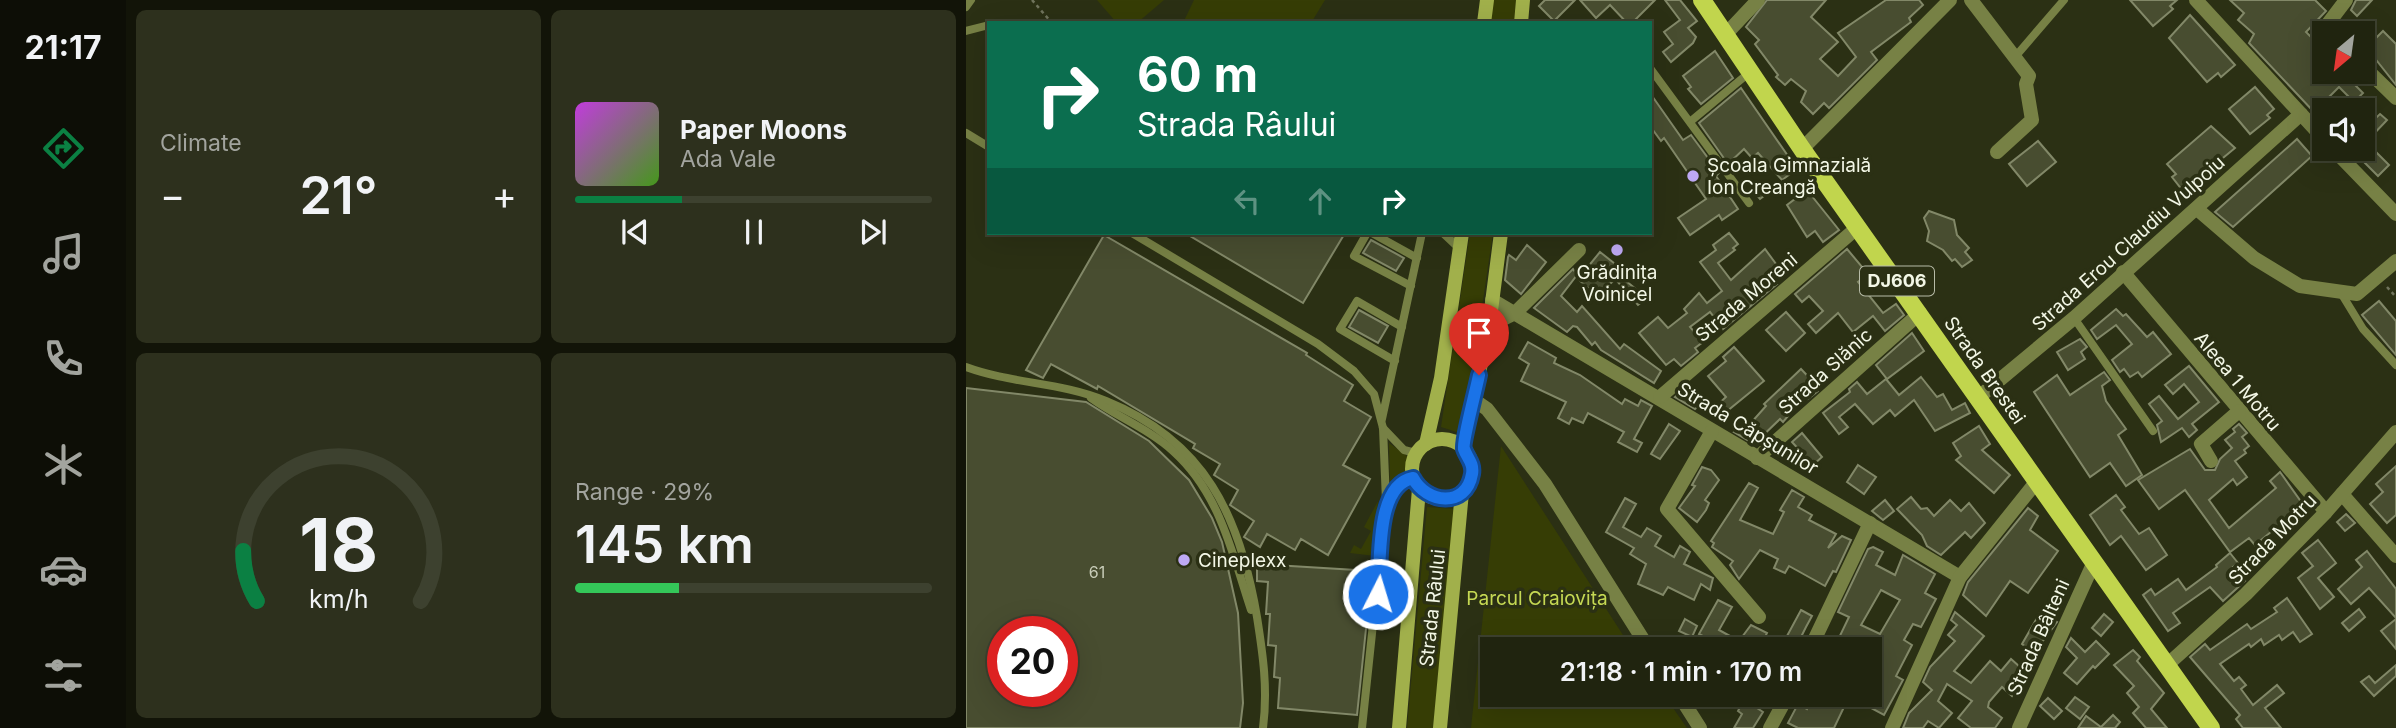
<!DOCTYPE html>
<meta charset="utf-8">
<style>
:root{--surface:#20240f;--page:#2d301d;--text:#f1f3f6;--muted:#a2a49e;--line:#3d412f;--accent:#0b8043}
body{margin:0;font-family:Inter,sans-serif;background:var(--page);color:var(--text);height:100vh;display:flex;flex-direction:column;font-size:26px;white-space:nowrap}
*{box-sizing:border-box;margin:0}
p{font-size:23px;color:var(--muted)}
.icon{flex:none;width:38px;height:38px;fill:none;stroke:currentColor;stroke-width:2;stroke-linecap:round;stroke-linejoin:round}
.map{position:relative;flex:1;overflow:hidden}
.panel{display:flex;flex-direction:column;gap:10px;padding:10px;background:#121408;width:840px}
.panel>*{flex:none}
.banner{position:absolute;left:21px;top:21px;width:665px;height:214px;border-radius:0px;box-shadow:0 7px 28px #0002,0 0 0 2px var(--line);background:#0b6e4f;color:#fff;overflow:hidden}
.needle{width:46px;rotate:209deg}
.controls{position:absolute;left:1346px;top:21px;display:grid;gap:14px}
.controls a{display:grid;place-items:center;width:63px;height:63px;border-radius:0px;background:var(--surface);box-shadow:0 7px 28px #0002,0 0 0 2px var(--line);font-size:35px}
.speed{position:absolute;left:21px;top:616px;display:flex;gap:14px;font-size:35px;font-weight:700;text-align:center}
.speed>*{display:grid;place-content:center;width:91px;height:91px;border-radius:50%;background:var(--surface);box-shadow:0 7px 28px #0002,0 0 0 2px var(--line);line-height:1}
.speed .limit{border:10px solid #d22;background:#fff;color:#111}
.pin{position:absolute;display:grid;place-items:center;width:60px;height:60px;color:#fff;margin:-72px -30px;border-radius:50% 50% 50% 0;rotate:-45deg;box-shadow:0 0 7px #0007}
.pin .icon{rotate:45deg}
.me{position:absolute;width:77px;margin:-38px;rotate:5deg;stroke-linejoin:round;filter:drop-shadow(0 0 5px #0008)}
.turn{display:flex;align-items:center;gap:24px;height:147px;padding:0 35px;font-size:32px}
.turn .icon{width:91px;height:91px;stroke-width:2.5}
.turn b{display:block;font-size:49px;line-height:60px}
.lanes{display:flex;align-items:center;height:66px;padding:0 35px;background:#0003;justify-content:center;gap:35px;direction:ltr}
.lanes .off{opacity:.35}
.big{font-size:52px;font-weight:600;line-height:1.1}
.panel .card{flex:1;display:flex;flex-direction:column;justify-content:center;gap:10px;min-width:0;padding:0 24px;border-radius:10px;background:var(--page)}
.panel .dial{align-items:center;gap:0}
.dial svg{height:182px;overflow:visible;fill:none;stroke:var(--line);stroke-width:7;stroke-linecap:round;text-anchor:middle}
.dial text{fill:var(--text);stroke:none}
.song{display:flex;align-items:center;gap:21px}
.cover{width:84px;height:84px;border-radius:10px;background:linear-gradient(135deg,hsl(290 70% 55%),hsl(100 70% 35%))}
.played{height:7px;border-radius:4px;background:linear-gradient(90deg,var(--accent) 30%,var(--line) 30%)}
.keys{display:flex;justify-content:space-around;direction:ltr}
.heat{display:flex;justify-content:space-between;align-items:center;font-size:38px;direction:ltr}
.charge{height:10px;border-radius:5px;background:linear-gradient(90deg,#34c759 29%,var(--line) 0)}
.panel .tiles{flex:1;display:grid;gap:10px;grid-template-columns:repeat(2,1fr)}
.trip{position:absolute;left:514px;top:637px;width:402px;height:70px;border-radius:0px;background:var(--surface);box-shadow:0 7px 28px #0002,0 0 0 2px var(--line);font-weight:600;line-height:70px;text-align:center}
main{display:flex;flex:1;min-height:0}
.tab-bar{display:flex;flex-direction:column;width:126px;justify-content:space-around;align-items:center;background:#0d0e06;color:var(--muted)}
.tab-bar .icon{width:49px;height:49px}
.tab-bar .current{color:var(--accent)}
.tab-bar b{font-size:32px;color:var(--text)}
.map>svg:first-child{display:block}
</style>
<main>
<nav class="tab-bar">
<b>21:17</b>
<svg class="icon current" aria-label="directions" viewBox="0 0 24 24"><path d="M12 3l9 9-9 9-9-9zM9 14v-3h6M13 9l2 2-2 2"/></svg>
<svg class="icon" aria-label="music" viewBox="0 0 24 24"><path d="M9 18V5l10-2v13"/><circle cx="6" cy="18" r="3"/><circle cx="16" cy="16" r="3"/></svg>
<svg class="icon" aria-label="phone" viewBox="0 0 24 24"><path d="M5 4h4l2 5-3 2q2 4 5 5l2-3 5 2v4C11 20 4 13 5 4z"/></svg>
<svg class="icon" aria-label="climate" viewBox="0 0 24 24"><path d="M12 3v18M4 7l16 10M4 17L20 7"/></svg>
<svg class="icon" aria-label="car" viewBox="0 0 24 24"><path d="M5 17H2v-5l4-1 3-4h7l3 4 3 1v5h-3M9 17h6M6 11h13"/><circle cx="7" cy="17" r="2"/><circle cx="17" cy="17" r="2"/></svg>
<svg class="icon" aria-label="filters" viewBox="0 0 24 24"><path d="M4 7h16M4 17h16"/><circle cx="9" cy="7" r="2"/><circle cx="15" cy="17" r="2"/></svg>
</nav>
<section class="panel">
<div class="tiles">
<div class="card"><p>Climate</p>
<div class="heat"><a>−</a><b class="big">21°</b><a>+</a></div>
</div>
<div class="card">
<div class="song"><i class="cover"></i><div><b>Paper Moons</b><p>Ada Vale</p></div></div>
<div class="played"></div>
<div class="keys"><svg class="icon" aria-label="previous" viewBox="0 0 24 24"><path d="M18 5L8 12l10 7zM5 5v14"/></svg><svg class="icon" aria-label="pause" viewBox="0 0 24 24"><path d="M8 5v14M16 5v14"/></svg><svg class="icon" aria-label="next" viewBox="0 0 24 24"><path d="M6 5l10 7-10 7zM19 5v14"/></svg></div>
</div>
<div class="card dial"><svg viewBox="0 0 100 80">
<path d="M14 69A42 42 0 1 1 86 69"/>
<path d="M14 69A42 42 0 0 1 8 47" stroke="#0b8043"/>
<text x="50" y="56" font-size="32" font-weight="700">18</text>
<text x="50" y="72" font-size="11">km/h</text>
</svg></div>
<div class="card"><p>Range · 29%</p><b class="big">145 km</b><div class="charge"></div></div>
</div>
</section>
<div class="map">
<svg width="1430" height="728" viewBox="0 0 1430 728">
<rect width="100%" height="100%" fill="#2b3014"/>
<g fill="#363d05">
<polygon points="131,0 198,0 171,23 151,23"/>
<polygon points="228,0 359,0 345,23 217,23"/>
<polygon points="527,0 550,0 548,23 524,23"/>
<polygon points="504,233 527,233 497,434 475,427"/>
<polygon points="423,443 441,456 441,472 424,483"/>
<polygon points="535,446 666,649 527,649 527,695 698,695 721,728 505,728"/>
<polygon points="412,501 409,556 384,553 388,545 395,549 405,531 398,527"/>
<polygon points="461,507 489,509 467,728 441,728"/>
</g>
<g fill="#484d30" stroke="#828868" stroke-width="2" fill-rule="evenodd">
<polygon points="579,0 609,0 588,21 573,6"/>
<polygon points="614,0 689,0 666,23 661,23 644,5 630,18"/>
<polygon points="699,0 714,0 731,21 722,28 730,37 727,43 705,62 697,52 707,44 698,32 714,20"/>
<polygon points="801,0 860,0 845,17 872,42 854,59 872,76 890,57 872,33 920,0 953,0 957,5 943,18 945,22 905,52 911,60 863,108 858,103 847,114 835,102 840,91 825,79 819,85 810,77 812,75 789,44 793,40 780,27"/>
<polygon points="1164,0 1211,0 1204,6 1207,9 1187,26"/>
<polygon points="1264,0 1349,0 1360,11 1340,32 1358,50 1358,72 1389,72 1393,76 1387,83 1397,93 1388,102 1373,87 1348,112 1283,43 1288,34 1272,20 1278,13"/>
<polygon points="1406,0 1391,16 1385,10 1390,0"/>
<polygon points="1224,15 1269,65 1255,77 1252,73 1241,82 1203,38"/>
<polygon points="1396,22 1411,37 1417,31 1430,44 1430,85 1407,56 1404,59 1396,56"/>
<polygon points="749,51 767,78 735,104 722,89 725,87 717,76"/>
<polygon points="1289,87 1308,109 1301,115 1304,118 1284,134 1263,109"/>
<polygon points="775,88 831,169 816,180 792,153 786,158 778,149 762,164 733,123"/>
<polygon points="684,93 717,140 725,135 753,173 750,176 772,209 756,220 753,215 724,235 712,218 740,199 698,138 695,141 684,126"/>
<polygon points="1414,114 1421,120 1403,139 1396,131"/>
<polygon points="1245,126 1269,148 1217,191 1206,177 1210,174 1201,164"/>
<polygon points="1331,139 1346,156 1267,227 1249,212"/>
<polygon points="1072,141 1090,162 1061,186 1043,164"/>
<polygon points="1402,144 1423,165 1412,176 1391,155"/>
<polygon points="800,182 806,190 794,199 787,191"/>
<polygon points="841,190 873,230 857,242 849,231 841,237 821,205"/>
<polygon points="963,211 988,220 991,235 1003,248 999,252 1006,260 996,267 989,259 986,261 977,250 961,241 963,231 958,218"/>
<polygon points="219,233 379,233 337,303"/>
<polygon points="763,233 772,244 767,248 769,250 752,263 765,280 799,249 813,268 804,274 811,284 757,329 744,312 724,327 737,342 729,348 732,352 715,366 708,359 700,365 673,333 692,317 702,328 721,313 718,309 733,293 741,303 756,291 734,262 750,250 747,245"/>
<polygon points="138,235 341,353 340,355 387,385 378,401 405,417 377,465 404,479 362,555 335,539 329,550 301,534 294,547 278,537 288,521 264,505 272,490 248,475 254,464 227,448 229,444 132,386 131,389 85,364 77,378 60,370"/>
<polygon points="405,240 438,258 430,271 397,253"/>
<polygon points="561,245 580,262 555,294 539,280 542,257 543,255 550,260"/>
<polygon points="881,249 902,274 892,282 917,313 930,304 938,315 919,331 907,316 887,332 872,313 850,333 842,324 857,311 843,296 836,302 829,294"/>
<polygon points="634,252 658,271 631,296 612,279"/>
<polygon points="607,269 611,275 595,296 611,312 616,306 654,349 658,344 695,371 688,383 635,350 629,342 626,345 611,327 607,326 601,332 568,308"/>
<polygon points="655,277 681,298 672,305 651,281"/>
<polygon points="1413,301 1430,321 1430,355 1396,315"/>
<polygon points="1150,309 1157,316 1160,314 1181,337 1187,332 1205,354 1176,377 1172,372 1164,377 1158,369 1154,372 1146,360 1166,344 1150,325 1131,339 1125,330"/>
<polygon points="393,310 422,326 412,343 383,327"/>
<polygon points="820,312 839,333 820,351 800,330"/>
<polygon points="946,333 958,351 921,379 910,365"/>
<polygon points="1114,339 1121,347 1115,352 1119,359 1102,370 1091,352"/>
<polygon points="562,342 590,358 588,363 614,375 656,404 659,399 672,406 675,400 686,406 668,439 676,443 671,452 652,442 658,432 622,413 617,423 606,418 603,424 592,418 600,402 555,381 563,364 553,358"/>
<polygon points="768,347 798,381 755,416 748,408 760,397 742,376 760,361 757,357"/>
<polygon points="1223,366 1253,402 1226,424 1231,430 1223,437 1216,428 1195,442 1191,425 1196,421 1183,404 1193,396 1212,419 1233,402 1218,384 1207,394 1199,385"/>
<polygon points="835,369 852,387 852,391 842,399 839,396 817,422 814,419 788,444 768,432 781,421 784,424 800,406 798,404"/>
<polygon points="1138,372 1144,380 1136,386 1140,401 1160,429 1152,435 1176,475 1160,486 1144,463 1124,477 1068,392 1091,375 1104,395"/>
<polygon points="955,377 971,397 977,394 986,410 999,403 1004,413 969,431 948,400 929,416 924,410 907,424 889,404 873,417 882,427 873,434 857,413 884,392 883,389 891,382 901,394 920,379 933,395"/>
<path d="M0,388L120,402L183,441L223,480L246,518L256,542L272,613L277,703L274,728H0ZM37,632H96V691H37Z"/>
<polygon points="717,390 724,390 736,403 729,409 709,397"/>
<polygon points="703,424 714,431 694,459 685,454"/>
<polygon points="1273,424 1281,433 1276,437 1283,446 1278,450 1280,453 1269,461 1281,477 1271,485 1267,479 1243,500 1263,528 1310,488 1304,481 1314,472 1341,510 1310,535 1306,531 1289,545 1283,538 1264,552 1219,490 1193,509 1172,480 1224,449 1239,470 1249,470 1254,459 1266,448 1259,440 1269,432 1267,429"/>
<polygon points="1013,426 1024,444 1016,450 1044,475 1028,493 990,460 995,456 987,443"/>
<polygon points="836,433 856,457 847,465 826,442"/>
<polygon points="892,465 910,477 898,494 881,482"/>
<polygon points="1430,466 1430,515 1421,523 1404,504 1417,492 1410,484"/>
<polygon points="736,467 745,470 753,480 739,500 743,503 740,510 731,522 713,508 729,486 726,485"/>
<polygon points="783,483 792,488 774,520 807,534 818,512 814,510 826,490 838,497 832,507 846,515 843,520 870,534 862,548 876,536 885,540 870,572 867,571 859,586 823,566 819,573 808,568 812,559 794,550 773,579 764,565 767,561 746,547 748,543 745,541"/>
<polygon points="1150,495 1159,507 1155,510 1173,534 1183,528 1201,555 1180,570 1155,536 1144,545 1124,515"/>
<polygon points="945,497 955,509 961,508 968,516 984,500 995,511 1003,503 1019,523 1005,538 999,532 975,555 961,546 956,535 931,509"/>
<polygon points="659,498 670,504 657,527 675,537 681,528 695,536 689,546 708,557 714,546 724,552 718,564 747,578 744,590 735,584 728,600 702,587 697,595 672,584 680,564 664,554 668,548 640,532"/>
<polygon points="919,500 928,511 917,520 906,511"/>
<polygon points="1062,508 1072,516 1064,530 1092,551 1062,593 1044,581 1020,616 997,595 1002,582"/>
<polygon points="1380,514 1389,523 1379,531 1371,522"/>
<polygon points="1352,540 1370,563 1352,578 1368,597 1354,609 1332,578 1347,566 1336,553"/>
<path d="M907,547L917,552L910,565L929,575L937,555L969,574L959,593L970,599L955,627L947,624L938,640L946,645L930,676L937,680L918,715L881,695H905V649H855L861,637L871,642L883,617L872,612L902,549ZM915,590L934,600L914,634L895,625Z"/>
<polygon points="1401,551 1430,589 1430,618 1403,588 1385,604 1372,589 1396,567 1390,560"/>
<polygon points="1264,553 1272,563 1267,567 1279,581 1257,601 1244,587 1207,613 1214,623 1202,631 1177,595 1185,589 1189,595 1212,579 1220,590 1251,567 1250,565"/>
<polygon points="291,564 406,571 391,715 312,708 314,678 308,677 310,646 302,645 304,614 300,614 302,582 291,581"/>
<polygon points="1321,598 1346,634 1334,642 1327,632 1316,640 1313,635 1298,645 1295,639 1285,647 1283,644 1254,664 1268,681 1273,677 1280,685 1275,689 1287,705 1311,685 1318,693 1299,708 1315,728 1277,728 1270,719 1274,715 1224,657 1239,644 1244,650 1281,624 1285,629 1311,612 1308,608"/>
<polygon points="752,600 766,607 753,630 773,641 785,625 801,633 793,649 747,649 750,643 733,634"/>
<polygon points="1393,609 1399,617 1383,631 1376,623"/>
<polygon points="835,610 846,616 840,627 829,649 814,649"/>
<polygon points="1075,611 1091,622 1068,653 1056,644"/>
<polygon points="989,612 1018,636 988,671 1005,683 1024,661 1035,671 1045,659 1063,675 1046,696 1036,687 1023,702 1022,707 1036,718 1029,728 1005,728 992,718 1006,701 981,684 972,701 986,713 973,728 962,721 957,728 937,728 943,713 966,690 957,682 964,667 989,641 982,635 991,625 985,620"/>
<polygon points="1138,614 1147,622 1135,636 1126,628"/>
<polygon points="719,619 731,626 726,637 713,631"/>
<polygon points="1430,619 1430,649 1415,631"/>
<polygon points="1105,638 1119,652 1130,641 1143,654 1129,668 1127,666 1111,684 1098,673 1111,658 1100,647"/>
<polygon points="1167,650 1174,657 1171,661 1198,693 1185,709 1201,728 1180,728 1167,713 1173,707 1161,693 1168,686 1148,665"/>
<polygon points="1430,665 1430,676 1408,696 1395,682 1403,676 1409,683"/>
<polygon points="848,695 858,695 879,705 868,728 832,728 822,723 832,704 841,709"/>
<polygon points="1109,697 1123,707 1114,719 1100,708"/>
<polygon points="1082,698 1096,711 1088,719 1074,706"/>
<polygon points="785,699 794,704 791,708 797,712 787,728 768,728 776,714 772,711 778,700 782,703"/>
<polygon points="1147,715 1154,722 1149,728 1112,728 1120,716 1135,727"/>
</g>
<g fill="none" stroke-linecap="round" stroke-linejoin="round">
<g stroke="#70745c" stroke-width="2.5" stroke-dasharray="3.5 3.5" stroke-linecap="butt">
<polyline points="66,0 86,23"/>
<polyline points="1421,287 1430,297"/>
</g>
<g stroke="#778145" stroke-width="8">
<polyline points="0,7 5,0"/>
<polyline points="0,31 23,25"/>
<polyline points="1049,57 1098,0"/>
<polyline points="684,68 783,203"/>
<polyline points="725,121 784,72"/>
<polyline points="0,133 23,147"/>
<polyline points="166,233 352,344 388,371 408,394 417,428 420,501 396,728"/>
<polyline points="401,233 388,256 445,286"/>
<polyline points="406,233 451,258"/>
<polyline points="477,233 494,249"/>
<polyline points="1375,293 1397,329 1430,365"/>
<polyline points="1108,318 1187,431"/>
<polyline points="429,361 374,329 391,301 436,327"/>
<path d="M0,367C46,384 95,382 140,401C239,441 274,516 291,617C297,655 302,689 297,728"/>
<path d="M125,398C151,417 183,429 207,451C254,493 266,553 285,610"/>
<polyline points="416,419 456,233"/>
<polyline points="417,428 438,450 450,453"/>
<polyline points="420,501 432,483 447,478"/>
</g>
<g stroke="#778145" stroke-width="14">
<polyline points="1005,0 1063,76 1060,84 1066,120 1031,152"/>
<polyline points="1230,0 1358,139"/>
<polyline points="1364,33 1361,25 1380,0"/>
<polyline points="759,35 792,0"/>
<polyline points="1396,65 1430,98"/>
<polyline points="836,149 984,0"/>
<polyline points="1367,149 1430,214"/>
<polyline points="1231,209 1288,258 1334,286 1391,294 1430,261"/>
<polyline points="1157,272 1360,512"/>
<polyline points="526,300 994,577"/>
<polyline points="523,326 549,313 613,250"/>
<polyline points="694,397 892,227"/>
<polyline points="1013,397 1108,318 1335,114"/>
<polyline points="508,400 521,409 579,484 683,649"/>
<polyline points="746,431 701,509 793,617"/>
<polyline points="791,458 954,313"/>
<polyline points="1245,461 1235,444 1273,411"/>
<polyline points="1376,494 1430,556"/>
<polyline points="844,649 904,523"/>
<polyline points="713,695 734,728"/>
<polyline points="804,728 822,695"/>
<polyline points="926,728 994,577 1071,481"/>
</g>
<g stroke="#778145" stroke-width="14">
<polyline points="1201,665 1280,594 1360,512 1430,432"/>
<polyline points="1053,728 1128,562"/>
</g>
<g stroke="#a1b04b" stroke-width="14">
<polyline points="518,23 521,0"/>
<polyline points="555,23 557,0"/>
<circle cx="476" cy="469" r="30"/>
<polyline points="460,444 475,378 496,233"/>
<polyline points="497,448 523,326 535,233"/>
<polyline points="433,728 453,489"/>
<polyline points="474,728 496,492"/>
</g>
<polyline stroke="#c1d54d" stroke-width="18" points="736,0 836,149 1245,728"/>
</g>
<g fill="none" stroke-linecap="round" stroke-linejoin="round">
<g stroke="#114b97" stroke-width="18">
<path id="route" d="M412,594C415,562 409,485 447,478C460,503 500,509 506,474C508,463 501,458 498,449C496,443 511,386 513,375"/>
</g>
<use href="#route" stroke="#1a73e8" stroke-width="12"/>
</g>
<g fill="#bea9f4" stroke="#2b3014" stroke-width="2.5">
<circle cx="727" cy="176" r="7"/>
<circle cx="651" cy="250" r="7"/>
<circle cx="218" cy="560" r="7"/>
</g>
<g text-anchor="middle" stroke-width="7" stroke-linejoin="round" paint-order="stroke">
<g font-size="16" fill="#c8ccb8">
<text x="131" y="578">61</text>
</g>
<rect fill="#2b3014" stroke="#b7bba7" stroke-width="2" x="894" y="266.5" width="74" height="29" rx="5"/>
<g font-size="18" font-weight="bold" fill="#f3f7e6">
<text x="931" y="287">DJ606</text>
</g>
<g font-size="19" fill="#f3f7e6" stroke="#2b3014" text-anchor="start">
<text x="741" y="172">Școala Gimnazială<tspan x="741" dy="22">Ion Creangă</tspan></text>
<text x="651" y="279" text-anchor="middle">Grădinița<tspan x="651" dy="22">Voinicel</tspan></text>
<text x="232" y="567">Cineplexx</text>
</g>
<g font-size="19" fill="#f3f7e6" stroke="#2b3014">
<text transform="translate(1162 243) rotate(-42)" y="7">Strada Erou Claudiu Vulpoiu</text>
<text transform="translate(780 297) rotate(-40)" y="7">Strada Moreni</text>
<text transform="translate(1019 370) rotate(55)" y="7">Strada Brestei</text>
<text transform="translate(859 371) rotate(-42)" y="7">Strada Slănic</text>
<text transform="translate(1272 381) rotate(50)" y="7">Aleea 1 Motru</text>
<text transform="translate(782 428) rotate(31)" y="7">Strada Căpșunilor</text>
<text transform="translate(1306 539) rotate(-46)" y="7">Strada Motru</text>
<text transform="translate(466 608) rotate(-84)" y="7">Strada Râului</text>
<text transform="translate(1072 637) rotate(-66)" y="7">Strada Bâlteni</text>
</g>
<g font-size="19" fill="#c5d853" stroke="#2b3014">
<text x="571" y="605">Parcul Craiovița</text>
</g>
</g>
</svg>
<div class="controls">
<a><svg class="needle" viewBox="-14 -14 28 28"><path d="M0-13l5 13h-10z" fill="#e53935"/><path d="M0 13l5-13h-10z" fill="#a2a49e"/></svg></a>
<a><svg class="icon" aria-label="sound" viewBox="0 0 24 24"><path d="M4 9h4l5-4v14l-5-4H4zM17 9q2 3 0 6"/></svg></a>
</div>
<div class="speed"><div class="limit">20</div></div>
<div class="pin" style="left:513px;top:375px;background:#d93025"><svg class="icon" aria-label="arrive" viewBox="0 0 24 24"><path d="M6 21V4h12l-3 4 3 4H6"/></svg></div>
<svg class="me" style="left:412px;top:594px" viewBox="-20 -20 40 40"><circle r="17" fill="#1a73e8" stroke="#fff" stroke-width="3"/><path d="M0-11L8 9 0 5-8 9z" fill="#fff"/></svg>
<div class="trip">21:18 · 1 min · 170 m</div>
<div class="banner">
<div class="turn"><svg class="icon" aria-label="right" viewBox="0 0 24 24"><path d="M7 20v-9h11M14 6l5 5-5 5"/></svg><div><b>60 m</b>Strada Râului</div></div>
<div class="lanes"><svg class="icon off" aria-label="left" viewBox="0 0 24 24"><path d="M17 20v-9H6M10 6l-5 5 5 5"/></svg><svg class="icon off" aria-label="ahead" viewBox="0 0 24 24"><path d="M12 20V5M6 11l6-6 6 6"/></svg><svg class="icon" aria-label="right" viewBox="0 0 24 24"><path d="M7 20v-9h11M14 6l5 5-5 5"/></svg></div>
</div>
</div>
</main>
